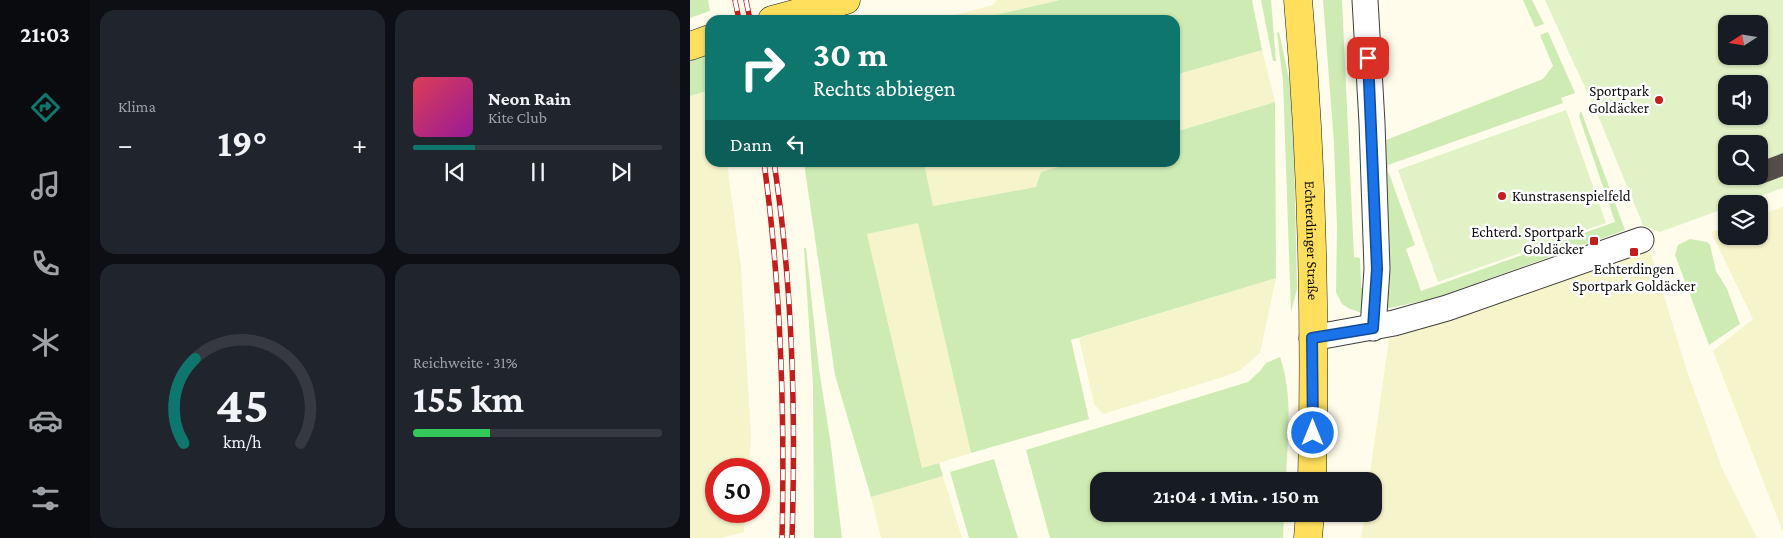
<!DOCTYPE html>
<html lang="de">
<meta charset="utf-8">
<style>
:root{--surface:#171b24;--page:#20242c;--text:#f1f3f6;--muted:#9ea1a6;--line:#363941;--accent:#0f766e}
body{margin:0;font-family:"Crimson Pro",serif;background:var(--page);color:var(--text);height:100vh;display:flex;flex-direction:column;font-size:19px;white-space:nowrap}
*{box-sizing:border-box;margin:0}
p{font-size:16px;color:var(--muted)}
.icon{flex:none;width:28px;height:28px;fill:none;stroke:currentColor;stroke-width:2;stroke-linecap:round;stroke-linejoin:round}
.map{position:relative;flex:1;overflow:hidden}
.side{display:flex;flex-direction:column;gap:10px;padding:10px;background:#0d0f14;width:600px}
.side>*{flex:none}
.top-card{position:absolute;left:15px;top:15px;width:475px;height:152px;border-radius:15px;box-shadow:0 1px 4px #0004;background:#0f766e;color:#fff;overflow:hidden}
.needle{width:32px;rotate:258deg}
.fabs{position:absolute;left:1028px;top:15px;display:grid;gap:10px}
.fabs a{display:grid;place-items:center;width:50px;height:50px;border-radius:10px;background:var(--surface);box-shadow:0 1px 4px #0004;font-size:25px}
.speed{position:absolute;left:15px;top:458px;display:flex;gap:10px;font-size:25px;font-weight:700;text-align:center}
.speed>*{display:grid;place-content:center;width:65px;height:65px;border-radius:50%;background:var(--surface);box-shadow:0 1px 4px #0004;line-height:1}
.speed .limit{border:8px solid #d22;background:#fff;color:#111}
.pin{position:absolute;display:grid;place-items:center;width:42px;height:42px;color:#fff;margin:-21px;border-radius:10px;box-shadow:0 2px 8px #0006}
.me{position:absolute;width:55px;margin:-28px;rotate:0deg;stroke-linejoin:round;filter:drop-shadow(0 0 4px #0008)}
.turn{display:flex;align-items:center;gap:18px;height:105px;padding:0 25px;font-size:22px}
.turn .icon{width:65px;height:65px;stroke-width:2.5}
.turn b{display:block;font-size:35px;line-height:42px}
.then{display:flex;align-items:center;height:48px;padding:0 25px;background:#0003;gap:10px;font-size:19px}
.big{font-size:38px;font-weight:700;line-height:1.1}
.side .card{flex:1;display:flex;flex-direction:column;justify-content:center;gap:8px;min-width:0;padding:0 18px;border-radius:15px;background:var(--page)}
.side .dial{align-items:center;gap:0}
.dial svg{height:130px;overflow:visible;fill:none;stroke:var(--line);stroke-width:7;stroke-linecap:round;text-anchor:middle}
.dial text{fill:var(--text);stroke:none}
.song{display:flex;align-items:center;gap:15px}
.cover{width:60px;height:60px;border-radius:8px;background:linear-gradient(135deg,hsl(350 70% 55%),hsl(300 70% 35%))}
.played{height:5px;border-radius:2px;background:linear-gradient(90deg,var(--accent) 25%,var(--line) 25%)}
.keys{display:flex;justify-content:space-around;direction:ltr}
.heat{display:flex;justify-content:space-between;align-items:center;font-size:28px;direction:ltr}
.charge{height:8px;border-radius:4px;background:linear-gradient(90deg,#34c759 31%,var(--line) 0)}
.side .tiles{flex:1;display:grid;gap:10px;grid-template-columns:repeat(2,1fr)}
.trip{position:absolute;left:400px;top:472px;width:292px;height:50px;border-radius:15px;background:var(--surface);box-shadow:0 1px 4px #0004;font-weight:700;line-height:50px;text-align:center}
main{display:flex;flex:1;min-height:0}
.dock{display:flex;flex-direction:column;width:90px;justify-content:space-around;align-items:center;background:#090b0e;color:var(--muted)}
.dock .icon{width:35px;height:35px}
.dock .on{color:var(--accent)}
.dock b{font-size:22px;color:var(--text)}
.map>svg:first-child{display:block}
</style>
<main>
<nav class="dock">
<b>21:03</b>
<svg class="icon on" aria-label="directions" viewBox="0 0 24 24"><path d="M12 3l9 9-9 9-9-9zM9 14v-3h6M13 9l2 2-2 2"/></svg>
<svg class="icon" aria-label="music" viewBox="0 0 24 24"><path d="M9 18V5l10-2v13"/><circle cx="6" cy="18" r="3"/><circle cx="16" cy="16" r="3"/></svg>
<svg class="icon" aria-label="phone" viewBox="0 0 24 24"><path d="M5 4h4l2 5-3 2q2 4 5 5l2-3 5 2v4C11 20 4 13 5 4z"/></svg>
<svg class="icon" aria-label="climate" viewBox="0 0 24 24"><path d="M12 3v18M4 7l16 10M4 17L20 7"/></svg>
<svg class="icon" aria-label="car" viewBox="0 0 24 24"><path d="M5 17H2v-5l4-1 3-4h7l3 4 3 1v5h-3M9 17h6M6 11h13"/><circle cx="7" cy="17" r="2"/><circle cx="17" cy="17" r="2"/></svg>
<svg class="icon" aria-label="filters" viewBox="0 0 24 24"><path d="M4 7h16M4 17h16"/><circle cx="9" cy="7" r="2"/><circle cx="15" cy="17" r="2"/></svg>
</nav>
<section class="side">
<div class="tiles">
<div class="card"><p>Klima</p>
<div class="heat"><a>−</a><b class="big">19°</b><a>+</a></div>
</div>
<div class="card">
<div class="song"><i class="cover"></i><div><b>Neon Rain</b><p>Kite Club</p></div></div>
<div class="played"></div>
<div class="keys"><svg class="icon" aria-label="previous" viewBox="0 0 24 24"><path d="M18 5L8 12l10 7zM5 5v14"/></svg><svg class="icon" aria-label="pause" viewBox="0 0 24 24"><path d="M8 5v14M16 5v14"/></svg><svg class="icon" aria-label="next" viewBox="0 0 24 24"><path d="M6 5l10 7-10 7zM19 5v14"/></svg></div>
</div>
<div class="card dial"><svg viewBox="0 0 100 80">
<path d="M14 69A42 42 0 1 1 86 69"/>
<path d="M14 69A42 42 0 0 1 21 17" stroke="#0f766e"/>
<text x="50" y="56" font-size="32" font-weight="700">45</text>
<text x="50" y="72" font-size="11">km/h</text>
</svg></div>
<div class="card"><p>Reichweite · 31%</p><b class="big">155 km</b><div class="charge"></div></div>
</div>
</section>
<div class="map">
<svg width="1093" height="538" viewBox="0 0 1093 538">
<rect width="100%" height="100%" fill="#fffceb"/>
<g fill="#f6f4ca">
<polygon points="307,0 370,0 301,16 302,20 245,20 303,5"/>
<polygon points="572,50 585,102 485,132 485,75"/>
<polygon points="20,90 20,162 37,163 51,267 61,436 59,469 26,469 26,511 56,511 54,532 31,538 0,538 0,96"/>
<polygon points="234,163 382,163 351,172 346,187 243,206"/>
<polygon points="1093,207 1093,532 1023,351 1063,319 1021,232 1036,227 1036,236 1069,236 1069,215"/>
<polygon points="228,222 281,453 232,468 177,234"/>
<polygon points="960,251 997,371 1032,468 1067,538 671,538 675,514 684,514 684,481 679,481 699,339"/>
<polygon points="586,278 570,353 549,371 533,377 413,414 404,404 389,338"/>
<polygon points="253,476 272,538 191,538 181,497"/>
</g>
<g fill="#ceebb3">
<polygon points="0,0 18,0 20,11 0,18"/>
<polygon points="370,0 562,0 572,50 485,75 485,20 302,20 301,16"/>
<polygon points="571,0 581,0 586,61 583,61"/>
<polygon points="633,0 652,0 664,257 670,258 671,288 675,288 672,313 660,309 652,304 646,292 647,228 644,143"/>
<polygon points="833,0 842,0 854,24 845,27"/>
<polygon points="589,32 601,89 604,154 607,289 601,312 593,81 587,33"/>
<polygon points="858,32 885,93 871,98 873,103 698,165 698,171 725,245 716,249 731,291 925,222 889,116 891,111 935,230 745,298 695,309 691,142 853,79 863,66 850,35"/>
<polygon points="18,54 20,67 20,90 0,96 0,60"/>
<polygon points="585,102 586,278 381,340 399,419 281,453 228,223 177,234 232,468 249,463 253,476 181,497 145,375 114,163 234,163 243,206 346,187 351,172 382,163 485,162 485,132"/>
<polygon points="1000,239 1017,242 1020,245 1026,271 1037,289 1050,324 1019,345 985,255 988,245"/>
<polygon points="114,248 116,248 129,369 141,446 152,538 124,538 123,386"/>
<path d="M590,357C604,397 597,440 596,481H409V514H594L593,538H360L336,450L558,382L570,371L576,363Z"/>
<polygon points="304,459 328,538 279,538 260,472"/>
</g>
<g fill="#e0f2c6" fill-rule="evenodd">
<path d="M855,0H1093V188L1048,204H1036V208L970,232L953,225L909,118ZM1036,24H1069V56H1036ZM1036,84H1069V116H1036ZM1036,144H1069V176H1036Z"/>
<polygon points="876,110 916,223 748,282 708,170"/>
</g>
<polygon fill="#554e48" points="1093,153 1093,176 1072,184 1069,175 1069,162"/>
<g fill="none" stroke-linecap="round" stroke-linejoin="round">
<g stroke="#3f3f3f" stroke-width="27">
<g id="minor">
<polyline points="675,0 682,123 687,269 683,328"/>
<polyline points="622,338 704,323 757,308 951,240"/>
</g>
</g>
<g stroke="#1d1d1d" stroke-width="29">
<g id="major">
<path id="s1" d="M608,0C622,160 626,321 622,481"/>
<polyline points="82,20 156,0"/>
<polyline points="0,46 20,39"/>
<polyline points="618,538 620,514"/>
</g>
</g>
<use href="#minor" stroke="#fff" stroke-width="25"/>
<use href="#major" stroke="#ffdf5b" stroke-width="28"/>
<g stroke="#c31d1e" stroke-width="5.5">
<g id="rail">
<polyline points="45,0 49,20"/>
<polyline points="56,0 60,20"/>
<path d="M74,162C91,287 95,413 92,538"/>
<path d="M84,162C103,287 106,413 102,538"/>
</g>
</g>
<use href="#rail" stroke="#fff" stroke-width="4" stroke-dasharray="11" stroke-linecap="butt"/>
</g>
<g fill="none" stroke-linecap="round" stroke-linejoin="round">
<g stroke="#114b97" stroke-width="12">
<polyline id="route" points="623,433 622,338 683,328 687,269 678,58"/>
</g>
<use href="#route" stroke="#1a73e8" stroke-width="9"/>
</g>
<g fill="#c31d1e" stroke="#fff" stroke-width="2">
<circle cx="969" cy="100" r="5"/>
<circle cx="812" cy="196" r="5"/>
<rect x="899" y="236" width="10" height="10" rx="2.5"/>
<rect x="939" y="247" width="10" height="10" rx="2.5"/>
</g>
<g text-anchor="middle" stroke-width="5" stroke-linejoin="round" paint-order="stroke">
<g font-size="15" fill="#0c0c0c" stroke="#fff" text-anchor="end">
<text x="959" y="96">Sportpark<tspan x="959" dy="17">Goldäcker</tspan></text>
<text x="822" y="201" text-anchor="start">Kunstrasenspielfeld</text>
<text x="894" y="237">Echterd. Sportpark<tspan x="894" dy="17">Goldäcker</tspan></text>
<text x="944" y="274" text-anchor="middle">Echterdingen<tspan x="944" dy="17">Sportpark Goldäcker</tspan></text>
</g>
<g font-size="15" fill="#0c0c0c" stroke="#fff">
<text dy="5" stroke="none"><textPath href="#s1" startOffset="241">Echterdinger Straße</textPath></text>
</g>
</g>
</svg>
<div class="fabs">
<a><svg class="needle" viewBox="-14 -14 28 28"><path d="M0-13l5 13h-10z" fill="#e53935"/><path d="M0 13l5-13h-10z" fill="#9ea1a6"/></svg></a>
<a><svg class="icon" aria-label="sound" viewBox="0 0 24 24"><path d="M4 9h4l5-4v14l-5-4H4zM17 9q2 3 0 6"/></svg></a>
<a><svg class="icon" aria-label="search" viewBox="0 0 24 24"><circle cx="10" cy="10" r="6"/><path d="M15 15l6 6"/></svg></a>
<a><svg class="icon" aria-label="layers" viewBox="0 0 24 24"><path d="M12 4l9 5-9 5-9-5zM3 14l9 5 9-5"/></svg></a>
</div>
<div class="speed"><div class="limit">50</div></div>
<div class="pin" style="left:678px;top:58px;background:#d93025"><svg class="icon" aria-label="arrive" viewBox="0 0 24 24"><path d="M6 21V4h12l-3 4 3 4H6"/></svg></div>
<svg class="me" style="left:623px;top:433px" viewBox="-20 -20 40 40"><circle r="17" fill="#1a73e8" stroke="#fff" stroke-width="3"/><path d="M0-11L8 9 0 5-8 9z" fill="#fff"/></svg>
<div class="trip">21:04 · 1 Min. · 150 m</div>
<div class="top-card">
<div class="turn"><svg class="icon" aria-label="right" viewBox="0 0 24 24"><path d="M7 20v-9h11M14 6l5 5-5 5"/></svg><div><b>30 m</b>Rechts abbiegen</div></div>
<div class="then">Dann<svg class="icon" aria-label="left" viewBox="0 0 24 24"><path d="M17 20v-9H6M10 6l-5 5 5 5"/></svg></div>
</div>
</div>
</main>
